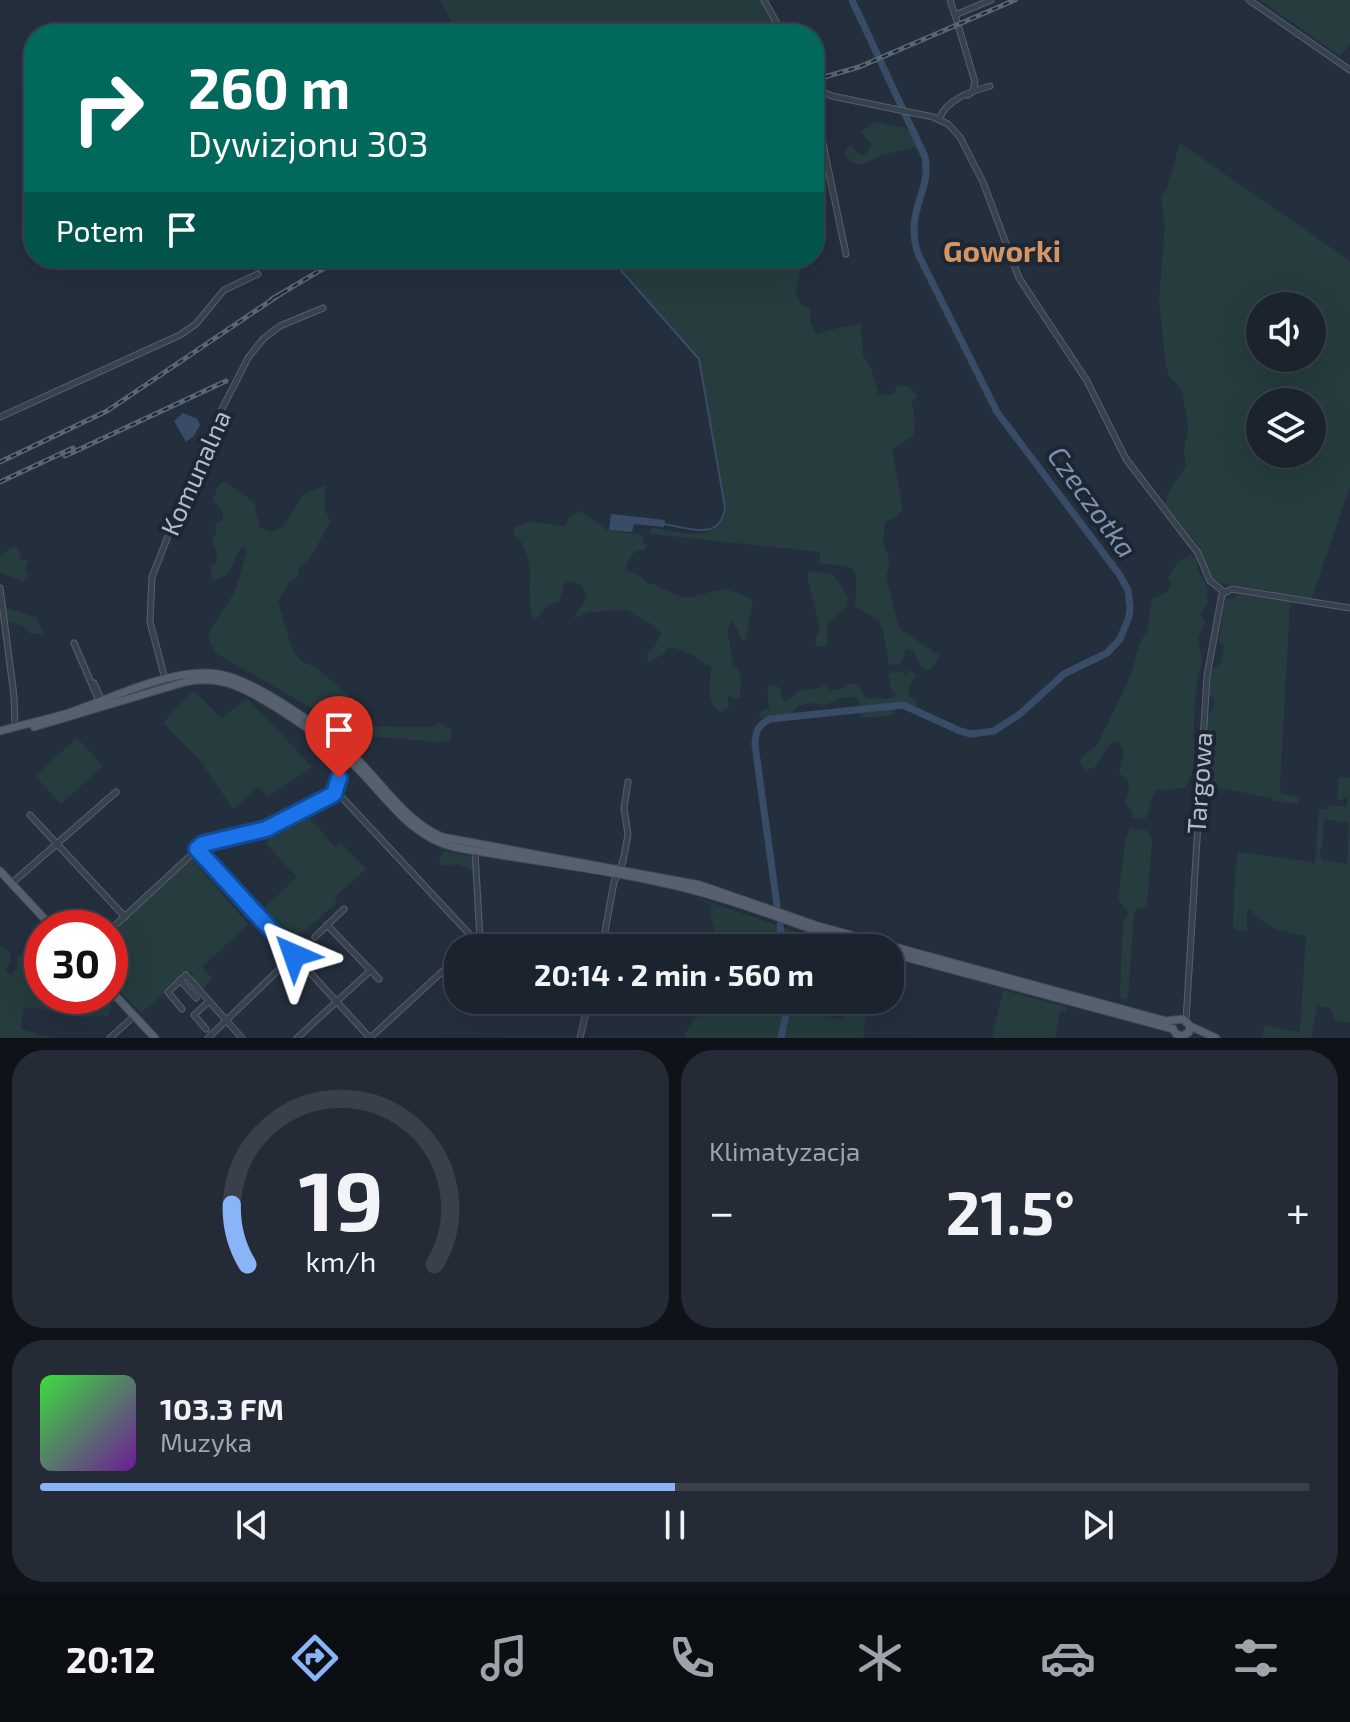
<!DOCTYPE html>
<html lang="pl">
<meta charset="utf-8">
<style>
:root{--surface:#1b232e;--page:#242b36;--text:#f1f3f6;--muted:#a0a4aa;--line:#39404a;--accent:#8ab4f8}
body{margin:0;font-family:"Exo 2",sans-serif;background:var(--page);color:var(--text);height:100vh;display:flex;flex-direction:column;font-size:30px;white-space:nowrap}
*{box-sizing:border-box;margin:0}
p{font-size:26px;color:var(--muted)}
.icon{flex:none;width:44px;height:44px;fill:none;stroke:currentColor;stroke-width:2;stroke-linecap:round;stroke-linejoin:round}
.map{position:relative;height:1038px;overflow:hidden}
.panel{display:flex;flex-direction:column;gap:12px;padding:12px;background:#0f1319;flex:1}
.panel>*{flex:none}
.hud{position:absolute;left:24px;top:24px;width:800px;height:244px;border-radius:32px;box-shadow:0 8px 32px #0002,0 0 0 2px var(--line);background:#00695c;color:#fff;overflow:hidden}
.tools{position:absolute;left:1246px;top:292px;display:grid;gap:16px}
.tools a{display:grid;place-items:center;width:80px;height:80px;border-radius:50%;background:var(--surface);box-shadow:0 8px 32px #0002,0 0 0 2px var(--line);font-size:40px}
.speed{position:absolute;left:24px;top:910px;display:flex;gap:16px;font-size:40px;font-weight:700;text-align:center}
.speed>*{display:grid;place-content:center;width:104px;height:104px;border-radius:50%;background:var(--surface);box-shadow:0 8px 32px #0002,0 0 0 2px var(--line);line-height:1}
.speed .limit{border:12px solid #d22;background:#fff;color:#111}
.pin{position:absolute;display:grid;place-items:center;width:68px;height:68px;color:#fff;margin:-82px -34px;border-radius:50% 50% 50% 0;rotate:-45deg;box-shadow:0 0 8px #0007}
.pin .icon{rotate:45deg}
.me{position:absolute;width:88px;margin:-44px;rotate:317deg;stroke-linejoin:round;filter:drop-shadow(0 0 6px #0008)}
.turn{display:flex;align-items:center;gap:28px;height:168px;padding:0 32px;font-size:36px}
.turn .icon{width:104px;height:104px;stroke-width:2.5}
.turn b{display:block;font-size:56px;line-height:68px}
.then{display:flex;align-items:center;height:76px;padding:0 32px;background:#0003;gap:16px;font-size:30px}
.big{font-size:60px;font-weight:700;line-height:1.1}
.panel .tile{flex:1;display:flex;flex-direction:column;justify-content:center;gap:12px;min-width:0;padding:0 28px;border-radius:32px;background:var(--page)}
.panel .dial{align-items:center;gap:0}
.dial svg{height:208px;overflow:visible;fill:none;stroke:var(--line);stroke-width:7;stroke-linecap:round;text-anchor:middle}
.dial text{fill:var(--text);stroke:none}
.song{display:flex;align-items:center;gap:24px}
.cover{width:96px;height:96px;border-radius:12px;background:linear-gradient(135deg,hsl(120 70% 55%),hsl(280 70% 35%))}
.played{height:8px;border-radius:4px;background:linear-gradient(90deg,var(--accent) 50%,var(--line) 50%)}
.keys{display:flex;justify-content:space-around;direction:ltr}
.heat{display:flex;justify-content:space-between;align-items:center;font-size:44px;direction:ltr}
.panel .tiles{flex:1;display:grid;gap:12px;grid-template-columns:1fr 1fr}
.tile:last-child{grid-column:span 2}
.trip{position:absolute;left:444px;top:934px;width:460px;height:80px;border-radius:32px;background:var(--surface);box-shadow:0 8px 32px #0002,0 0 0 2px var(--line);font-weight:700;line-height:80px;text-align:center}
.menu{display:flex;height:128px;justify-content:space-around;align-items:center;background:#0b0e12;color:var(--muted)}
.menu .icon{width:56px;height:56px}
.menu .active{color:var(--accent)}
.menu b{font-size:36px;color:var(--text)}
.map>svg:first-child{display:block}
</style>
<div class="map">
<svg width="1350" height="1038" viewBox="0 0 1350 1038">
<rect width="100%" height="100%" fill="#242f3e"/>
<g fill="#263c3f" fill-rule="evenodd">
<polygon points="440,0 762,0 778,34 458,34"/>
<polygon points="1260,0 1350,0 1350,43 1340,56"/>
<path d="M879,122C900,130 909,119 917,147L882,155L864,164L857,165L848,160L845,151L851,144L859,155H866L872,145L860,132L873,123Z"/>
<path d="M1180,143L1350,261V485L1312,598L1215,582L1197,544L1165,504L1168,492L1186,467L1184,450L1188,427L1182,390L1169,376L1166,365L1159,301L1165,225L1161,195L1166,191ZM1260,306H1312V358H1260ZM1260,402H1312V454H1260Z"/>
<path d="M611,258H802L796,292L801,305L810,309V321L816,335L837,328L861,324L863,356L870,366L879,395L894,394L896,387C906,383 913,387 917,397L912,401L915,421L913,436L892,449L903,509L896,518L885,522L883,542L890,561L886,577L899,628L940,656L931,669L927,670L920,665L914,651L906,648L901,664L889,665L883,630L878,620L855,606C858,565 860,567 819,563L820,552L650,534L652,528C677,531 718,545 726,513L699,358Z"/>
<path d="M224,481L254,502L260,528L272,532L284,526L303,495L325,485V508L330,522L309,560L299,567L298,577L290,581L278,601L291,646L301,661L315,667L356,701C362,709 358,717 363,726L431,727L440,723L451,730V741L438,742L358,735L214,652L208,634L234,593L247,551L245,547L241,548L227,574L215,581L211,576L210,566L216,562L217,552L212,542L216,532L215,524L223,519L222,510L213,500L218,486Z"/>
<path d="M580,511L607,530L643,535L642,542L647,545L644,550L635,551L627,563L626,570L640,576L646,583C663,585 672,597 687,597C698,597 708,592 717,590C727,588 747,595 753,601L746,639L742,640L733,621L727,629L733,664L738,669L741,681L740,698L733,699L729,694L727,701L729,706L721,712C705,705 711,681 711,666C702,664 702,660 694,656C688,653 677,648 669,647L664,654L648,662L647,653L654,648L661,633C652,621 638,619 628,610L589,612L573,619L587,597L581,584L568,581L565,582L560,601L548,605L536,619L531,615C528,590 537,552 514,535L513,528L530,522L565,526L568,518Z"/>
<polygon points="12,547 18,548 21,560 27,560 28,563 25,568 28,577 23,582 0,572 0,556"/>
<path d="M1190,555L1197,560V568L1207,588L1208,603L1200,615L1205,622L1198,640L1202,660L1196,687L1193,737C1196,747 1194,784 1183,788C1176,790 1165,789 1157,790C1147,800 1151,811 1144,820L1131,817L1133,812L1125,804L1129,787L1128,780L1119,773L1124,751L1118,741L1110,744L1095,767L1086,770L1080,764L1082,757L1097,745L1130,677L1140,643L1147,631L1152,599L1167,592L1171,585L1168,577L1178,562Z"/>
<polygon points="812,571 834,575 847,596 848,605 826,627 828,643 824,647 817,646 815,642 820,627 808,580 808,574"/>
<polygon points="1238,594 1290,602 1280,785 1281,793 1299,797 1298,804 1274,801 1272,798 1220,788 1205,789 1203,783 1207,713 1213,710 1214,698 1209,695 1211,670 1221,663 1224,647 1219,641 1224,599 1235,598"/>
<polygon points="7,608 37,618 44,634 31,634 23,626 8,622 5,611"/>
<path d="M908,669L916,675C913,683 905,688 910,697L916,698L917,704L913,707L909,704H899L893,715L863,718L859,714L861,707L857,698L845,697L825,705L810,703L796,707L792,714L762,718L759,715L762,710L769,709L767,687L772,684L780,688L783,700L786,702L799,691L819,688L826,684L829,691L844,688L851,683L859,685L866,698L888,699L896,695L892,693L888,674L896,671L906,674Z"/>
<polygon points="193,690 222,719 245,699 249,700 312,767 267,797 258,787 233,809 202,763 163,723"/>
<polygon points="77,738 103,766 61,804 35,776"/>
<path d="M1343,777L1350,778V1023L1335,1020L1331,1008L1317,1006L1311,1038H1262L1264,1025L1300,1032L1306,936C1275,929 1272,932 1250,909L1247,910V930L1239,931L1233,928L1235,870L1239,852L1311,862L1314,865L1315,857H1318L1316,850L1319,809L1326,810L1328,805L1347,807L1348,796L1341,800L1337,799L1339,779ZM1324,819L1349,823L1347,864L1322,860L1319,851L1322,849Z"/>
<polygon points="305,813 335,847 341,843 366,869 334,898 338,902 288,945 259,913 297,877 265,843 297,814"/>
<polygon points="1130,828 1148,831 1152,840 1147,907 1137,909 1134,913 1128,998 1123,1000 1120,996 1123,921 1129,913 1118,900 1125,841"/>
<polygon points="444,851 470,856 474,861 474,872 458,864 442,866 439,862"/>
<polygon points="192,859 248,924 202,967 212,979 201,990 191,978 194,975 189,971 141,1013 110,980 110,933"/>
<polygon points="694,897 832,944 831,948 810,943 808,948 718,948 710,912 712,905"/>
<polygon points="0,947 10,951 10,963 5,971 11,975 17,969 17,955 42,959 42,996 87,996 90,1001 101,1005 109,1000 113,1009 109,1010 109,1016 84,1017 26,1007 24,1008 21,1029 53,1038 0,1038"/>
<polygon points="1003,990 1067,1007 1066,1012 1060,1011 1055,1038 992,1038"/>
<path d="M746,1000H800L799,1009L841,1020L845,1000H869L863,1038H684C691,1016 705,1009 728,1010L729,1005L744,1008Z"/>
</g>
<g fill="#394c67">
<polygon points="183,413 197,419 200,425 194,436 186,442 174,421"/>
<polygon points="611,514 665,520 664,527 634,524 632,532 609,530"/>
</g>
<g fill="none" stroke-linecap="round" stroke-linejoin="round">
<path stroke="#394c67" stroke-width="2" d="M610,258L699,359L725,507C722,542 688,528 664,524"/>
<g stroke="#394c67" stroke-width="7">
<path d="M777,905L755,745C755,732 758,725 770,719L903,705L960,731L971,734L994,731L1020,714L1064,674L1107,653L1120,639L1129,617L1130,607L1128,590L1119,574L997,412L918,254C904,210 932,192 925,157L852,0"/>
<polyline points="780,925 783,948"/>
<polyline points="781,1038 789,1000"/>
</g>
<g stroke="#565f6c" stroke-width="7">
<g id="minor">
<polyline points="764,0 783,34"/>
<polyline points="950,0 955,15"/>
<polyline points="1249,0 1350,70"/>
<polyline points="814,88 832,96 933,117 948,124 960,137 983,182 1019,278 1087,381 1126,459 1198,553 1210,581 1223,591"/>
<polyline points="818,91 815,99 817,115 846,254"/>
<polyline points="968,95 973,91 975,82 955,15 991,0"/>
<path d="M939,119C947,99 970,92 990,86"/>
<polyline points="0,417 180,335 196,324 224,290 258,274"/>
<polyline points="0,588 14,696 15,727"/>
<polyline points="74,643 99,701"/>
<polyline points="165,679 150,622 152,577 205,442 248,358 263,339 280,326 323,308"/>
<polyline points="94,683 103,703"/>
<polyline points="336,791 473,938 480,939 482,943 479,948"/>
<polyline points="30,815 125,917"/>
<polyline points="197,849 370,1038"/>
<polyline points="475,851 480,939"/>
<polyline points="12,883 116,792"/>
<polyline points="327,925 379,979"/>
<polyline points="110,930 203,844 266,829 334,794 340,772 350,761"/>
<polyline points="315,937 344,909"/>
<polyline points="473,948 470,942 473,938"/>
<polyline points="602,948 614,882 623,861 628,835 624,808 628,782"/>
<polyline points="180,980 196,998"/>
<polyline points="182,1009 168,992 186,975 242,1038"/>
<polyline points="1186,1020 1207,676 1222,594 1232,589 1350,608"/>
<polyline points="206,1029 194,1015 209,1001"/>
<polyline points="110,1038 134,1016"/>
<polyline points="208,1038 294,955"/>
<polyline points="297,1038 371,970"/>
<polyline points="370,1038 458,957"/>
<polyline points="580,1038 589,1000"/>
</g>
</g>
<g stroke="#414a57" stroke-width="9">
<g id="major">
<path d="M34,727L185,682C199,679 213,679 227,683C260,692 336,746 360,771C389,801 412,837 454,847C535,862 617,870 696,891C755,906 812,932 871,948"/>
<path d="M0,731C22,725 44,720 65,714C110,700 170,667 218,674C253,679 320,727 348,751C381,779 402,820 442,837L700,885L818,926L1166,1021L1183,1019L1190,1026L1189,1032L1183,1036L1176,1034L1173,1029"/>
<polyline points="0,871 53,928"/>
<polyline points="890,953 1173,1029"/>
<polyline points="110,990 155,1038"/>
<polyline points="1190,1026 1216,1038"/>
</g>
</g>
<use href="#minor" stroke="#38414e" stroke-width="5"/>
<use href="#major" stroke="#56606e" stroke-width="7"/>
<g stroke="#5a6575" stroke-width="5">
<g id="rail">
<polyline points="814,80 859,67 1015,0"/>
<polyline points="272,299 341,258"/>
<polyline points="65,456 226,381"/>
<polyline points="0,462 107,411 282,293"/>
<polyline points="0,482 73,448"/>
</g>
</g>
<use href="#rail" stroke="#1d2633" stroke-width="2" stroke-dasharray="6" stroke-linecap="butt"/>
</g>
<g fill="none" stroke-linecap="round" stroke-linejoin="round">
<g stroke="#114b97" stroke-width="20">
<polyline id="route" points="294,955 197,849 203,844 266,829 334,794 339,778"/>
</g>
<use href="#route" stroke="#1a73e8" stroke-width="14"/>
</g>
<g text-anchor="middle" stroke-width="8" stroke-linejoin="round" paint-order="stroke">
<g font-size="26" fill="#b4bcc9" stroke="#1d2633">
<text transform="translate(196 473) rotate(-66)" y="9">Komunalna</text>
<text transform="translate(1200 783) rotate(-86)" y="9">Targowa</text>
</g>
<g font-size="28" font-style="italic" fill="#7c92b1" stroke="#1d2633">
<text transform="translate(1092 502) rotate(54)" y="10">Czeczotka</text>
</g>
<g font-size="30" font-weight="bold" fill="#d59563" stroke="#1d2633">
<text x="1002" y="262">Goworki</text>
</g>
</g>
</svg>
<div class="tools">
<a><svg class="icon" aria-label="sound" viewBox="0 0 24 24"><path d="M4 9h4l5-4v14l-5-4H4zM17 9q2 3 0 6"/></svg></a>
<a><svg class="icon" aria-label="layers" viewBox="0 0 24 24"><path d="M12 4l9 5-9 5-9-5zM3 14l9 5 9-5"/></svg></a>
</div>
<div class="speed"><div class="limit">30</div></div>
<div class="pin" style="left:339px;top:778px;background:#d93025"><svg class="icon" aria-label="arrive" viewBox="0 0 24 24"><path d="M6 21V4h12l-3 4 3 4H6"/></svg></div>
<svg class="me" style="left:294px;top:955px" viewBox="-20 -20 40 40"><path d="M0-17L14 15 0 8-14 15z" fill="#1a73e8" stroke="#fff" stroke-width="4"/></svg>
<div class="trip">20:14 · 2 min · 560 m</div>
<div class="hud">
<div class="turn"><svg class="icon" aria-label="right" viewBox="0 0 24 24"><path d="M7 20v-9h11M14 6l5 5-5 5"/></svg><div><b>260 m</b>Dywizjonu 303</div></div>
<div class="then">Potem<svg class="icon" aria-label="arrive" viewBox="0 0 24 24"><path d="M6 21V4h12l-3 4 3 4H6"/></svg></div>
</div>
</div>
<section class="panel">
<div class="tiles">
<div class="tile dial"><svg viewBox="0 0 100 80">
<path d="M14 69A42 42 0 1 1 86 69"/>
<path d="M14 69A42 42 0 0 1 8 46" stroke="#8ab4f8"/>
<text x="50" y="56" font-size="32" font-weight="700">19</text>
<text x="50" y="72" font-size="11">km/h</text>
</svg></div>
<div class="tile"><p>Klimatyzacja</p>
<div class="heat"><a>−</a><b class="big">21.5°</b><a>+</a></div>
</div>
<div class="tile">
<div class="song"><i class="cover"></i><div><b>103.3 FM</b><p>Muzyka</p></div></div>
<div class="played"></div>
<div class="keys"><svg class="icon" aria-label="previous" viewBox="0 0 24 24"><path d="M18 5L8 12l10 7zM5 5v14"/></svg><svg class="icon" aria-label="pause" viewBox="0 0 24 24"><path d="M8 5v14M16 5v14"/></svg><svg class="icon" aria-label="next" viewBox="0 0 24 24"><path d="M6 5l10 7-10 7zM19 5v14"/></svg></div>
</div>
</div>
</section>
<nav class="menu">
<b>20:12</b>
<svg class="icon active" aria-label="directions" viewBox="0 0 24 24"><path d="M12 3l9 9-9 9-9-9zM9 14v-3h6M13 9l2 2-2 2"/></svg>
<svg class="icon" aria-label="music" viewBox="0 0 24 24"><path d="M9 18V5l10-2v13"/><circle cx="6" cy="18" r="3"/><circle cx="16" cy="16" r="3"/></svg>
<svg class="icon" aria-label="phone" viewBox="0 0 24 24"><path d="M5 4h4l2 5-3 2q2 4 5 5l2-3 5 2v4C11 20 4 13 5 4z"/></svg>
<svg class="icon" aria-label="climate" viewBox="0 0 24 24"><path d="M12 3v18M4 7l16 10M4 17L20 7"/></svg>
<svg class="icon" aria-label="car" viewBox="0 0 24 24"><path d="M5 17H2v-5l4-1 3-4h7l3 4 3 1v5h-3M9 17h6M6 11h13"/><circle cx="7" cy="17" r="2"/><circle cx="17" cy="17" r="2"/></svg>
<svg class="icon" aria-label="filters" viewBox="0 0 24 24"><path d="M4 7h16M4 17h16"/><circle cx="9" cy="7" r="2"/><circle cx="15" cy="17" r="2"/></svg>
</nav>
